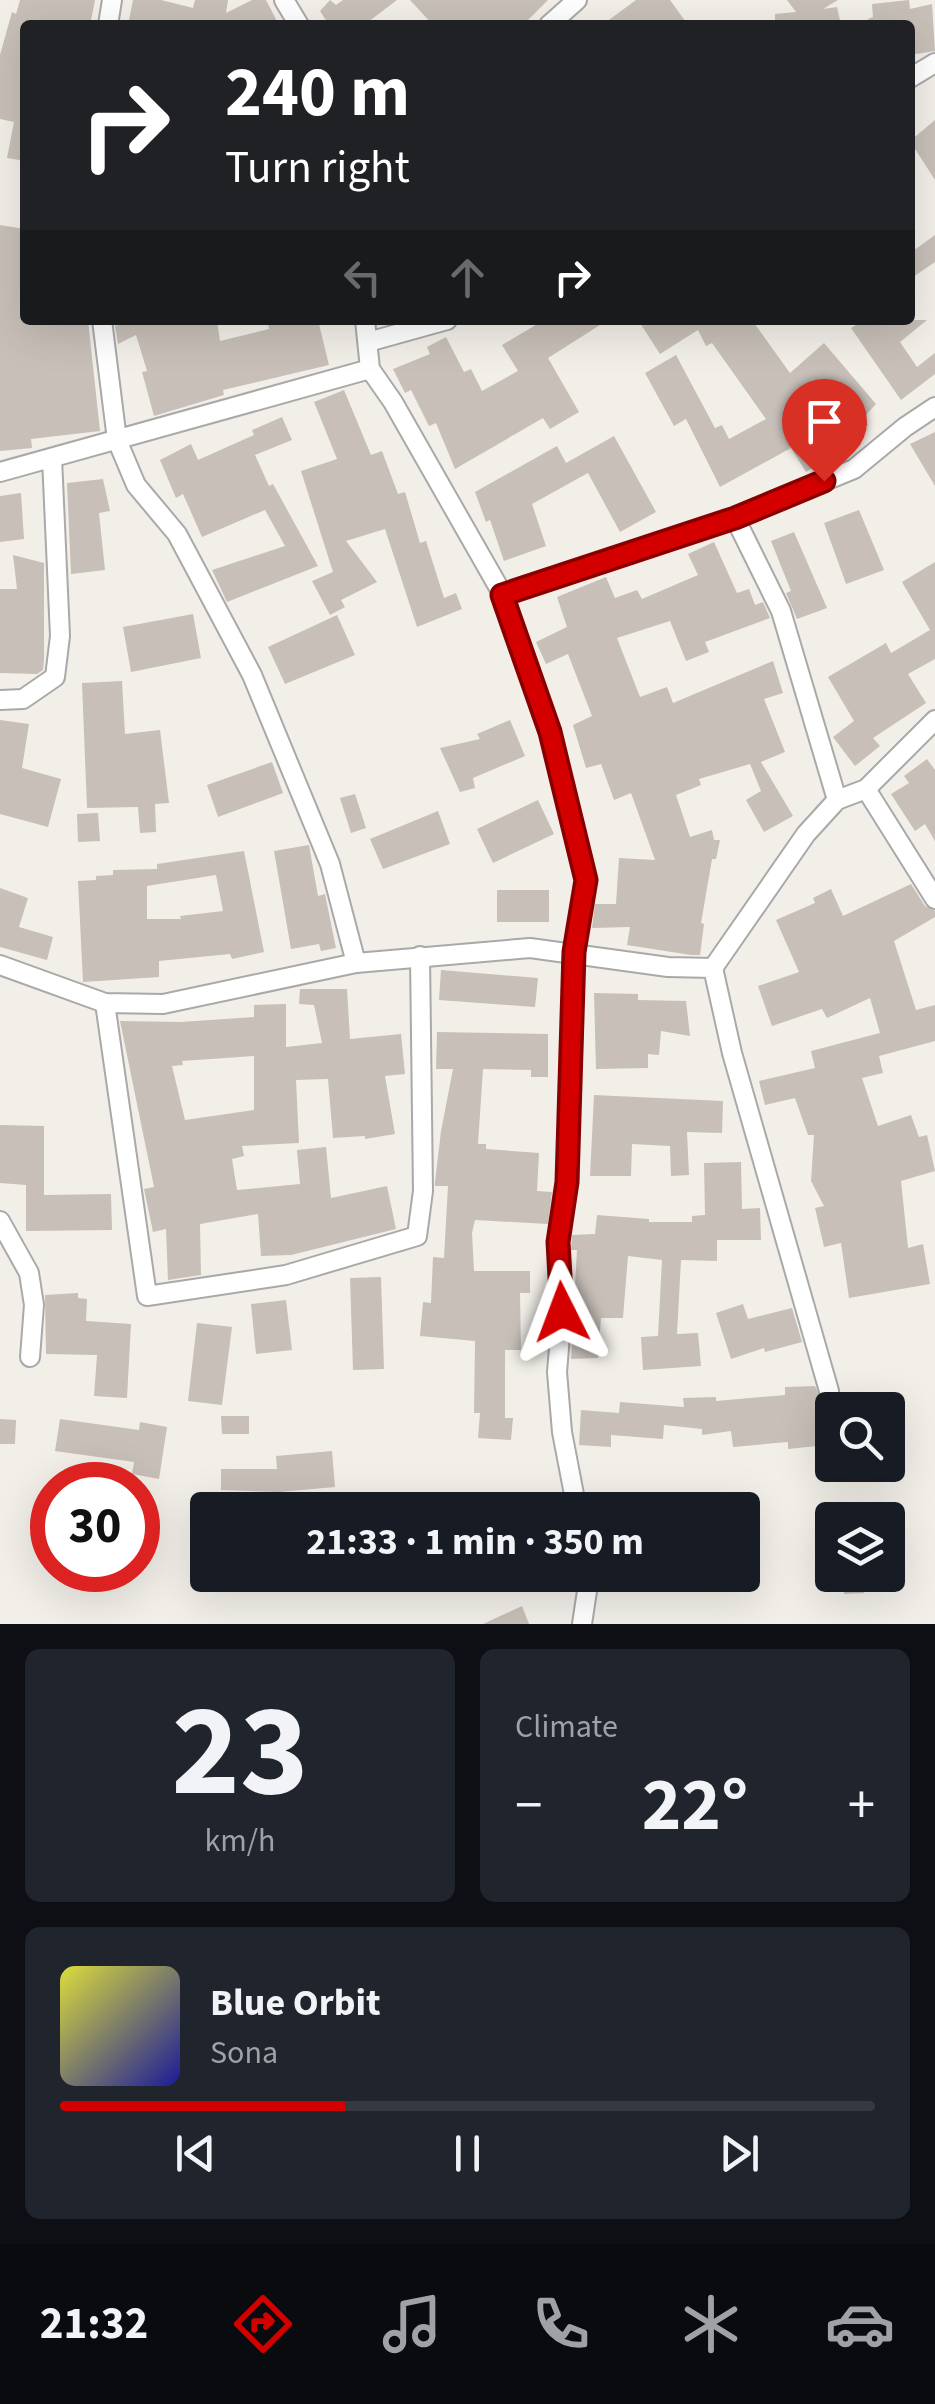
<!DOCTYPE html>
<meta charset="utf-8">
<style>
:root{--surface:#171b24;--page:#20242c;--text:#f1f3f6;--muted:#9ea1a6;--line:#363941;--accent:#d40000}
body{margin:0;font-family:"Source Sans 3",sans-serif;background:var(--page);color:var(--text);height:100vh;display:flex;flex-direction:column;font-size:38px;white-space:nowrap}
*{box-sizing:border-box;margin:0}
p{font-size:32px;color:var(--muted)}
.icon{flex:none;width:55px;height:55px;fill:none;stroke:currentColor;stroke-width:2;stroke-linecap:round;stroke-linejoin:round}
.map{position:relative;height:1624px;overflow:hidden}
.details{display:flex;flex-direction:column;gap:25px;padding:25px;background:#0d0f14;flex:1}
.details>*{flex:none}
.guide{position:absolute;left:20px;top:20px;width:895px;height:305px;border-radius:10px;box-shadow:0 10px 40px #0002;background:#202124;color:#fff;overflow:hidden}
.tools{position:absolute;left:815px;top:1392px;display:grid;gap:20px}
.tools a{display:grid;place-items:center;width:90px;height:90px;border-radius:10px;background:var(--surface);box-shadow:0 10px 40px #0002;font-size:50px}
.speed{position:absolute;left:30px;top:1462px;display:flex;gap:20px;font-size:50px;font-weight:700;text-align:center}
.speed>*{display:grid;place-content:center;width:130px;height:130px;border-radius:50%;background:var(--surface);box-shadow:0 10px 40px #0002;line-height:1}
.speed .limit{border:15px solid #d22;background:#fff;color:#111}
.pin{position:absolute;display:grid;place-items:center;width:85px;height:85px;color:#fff;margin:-102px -42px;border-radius:50% 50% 50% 0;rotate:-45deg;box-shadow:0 0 10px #0007}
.pin .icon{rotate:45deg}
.me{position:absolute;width:110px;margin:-55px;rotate:357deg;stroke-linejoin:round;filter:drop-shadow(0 0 8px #0008)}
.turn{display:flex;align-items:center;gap:35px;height:210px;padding:0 40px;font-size:45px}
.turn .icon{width:130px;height:130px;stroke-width:2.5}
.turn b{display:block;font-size:70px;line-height:85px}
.lanes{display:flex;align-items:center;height:95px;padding:0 40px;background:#0003;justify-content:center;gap:50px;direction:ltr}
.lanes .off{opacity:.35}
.big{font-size:75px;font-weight:700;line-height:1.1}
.details .tile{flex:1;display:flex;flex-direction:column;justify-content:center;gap:15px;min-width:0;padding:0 35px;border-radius:15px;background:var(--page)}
.details .dial{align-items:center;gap:0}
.dial b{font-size:130px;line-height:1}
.song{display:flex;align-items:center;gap:30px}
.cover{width:120px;height:120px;border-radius:15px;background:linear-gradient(135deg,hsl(60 70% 55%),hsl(240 70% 35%))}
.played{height:10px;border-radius:5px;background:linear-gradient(90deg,var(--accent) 35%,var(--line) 35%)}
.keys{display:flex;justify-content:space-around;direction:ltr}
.heat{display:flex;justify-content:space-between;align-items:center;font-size:55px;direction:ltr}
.details .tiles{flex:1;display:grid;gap:25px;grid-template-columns:1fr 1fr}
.tile:last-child{grid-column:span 2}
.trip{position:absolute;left:190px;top:1492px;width:570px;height:100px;border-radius:10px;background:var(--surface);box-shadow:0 10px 40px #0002;font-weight:700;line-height:100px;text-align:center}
.dock{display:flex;height:160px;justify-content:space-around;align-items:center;background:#090b0e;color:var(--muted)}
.dock .icon{width:70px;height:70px}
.dock .current{color:var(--accent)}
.dock b{font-size:45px;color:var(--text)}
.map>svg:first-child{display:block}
</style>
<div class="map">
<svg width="935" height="1624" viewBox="0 0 935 1624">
<rect width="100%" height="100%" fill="#f2efe9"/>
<g fill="#c7bfb8" fill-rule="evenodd">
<polygon points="20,0 95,0 90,25 25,25 25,161 7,158 14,122 0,119 0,55 12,12 16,14"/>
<polygon points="133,0 161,0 193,8 195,0 228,0 226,13 252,0 266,0 279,25 128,25"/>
<polygon points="330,0 336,5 343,0 397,0 364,25 329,25 320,11"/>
<polygon points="410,0 548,0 523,25 433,25"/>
<polygon points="636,0 670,0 688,25 602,25"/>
<polygon points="787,0 838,0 823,9 837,7 841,25 775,25 775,14 796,12"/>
<polygon points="909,0 910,9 932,4 935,51 910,55 910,25 869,25 868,19 873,17 872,4"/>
<polygon points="935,120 935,180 910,141"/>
<polygon points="0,225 25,229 25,320 88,320 100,431 31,439 32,448 0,451"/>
<polygon points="935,235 935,262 910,279 910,253"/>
<polygon points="128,320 217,320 220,341 269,329 267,320 318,320 329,365 223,390 224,395 154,416 142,372 147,371 136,335 118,344 115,326"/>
<polygon points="544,320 608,320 548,358 579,412 550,429 543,418 455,469 436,423 429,426 411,390 405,393 393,369 430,354 427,347 446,337 464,372 471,369 482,391 518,371 502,345"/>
<polygon points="638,320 752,320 790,373 824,343 876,404 864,417 868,425 853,434 850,429 821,448 827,458 806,472 791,448 720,487 686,419 674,426 645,373 676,355 715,428 722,425 729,439 766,419 712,343 706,346 698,330 660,354"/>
<polygon points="864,320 927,320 900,342 917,367 935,353 935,374 901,400 851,328"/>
<polygon points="344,390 371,455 382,451 398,494 405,492 420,543 426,541 444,598 456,593 462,609 417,627 385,529 346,541 377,582 341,600 345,607 330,615 312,581 333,572 301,471 337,459 314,402"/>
<polygon points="282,417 292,440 255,455 269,486 273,484 318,566 227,602 212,570 285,546 265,510 202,537 183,494 176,498 160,460 191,444 198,460 254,435 252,430"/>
<polygon points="935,432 935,486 910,444"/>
<polygon points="614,436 656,512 620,532 588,473 532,504 546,546 504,561 490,520 486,522 475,492 557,446 566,463"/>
<polygon points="103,479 110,511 99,513 105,570 71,574 67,483"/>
<polygon points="21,493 24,539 0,542 0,496"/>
<polygon points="859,510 884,570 846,584 824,523"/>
<polygon points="794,532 827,608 797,619 786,593 791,591 771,541"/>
<polygon points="714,542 737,593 749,589 755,605 763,602 770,618 705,642 709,652 686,661 670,621 617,638 640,697 667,687 673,703 773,661 783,693 764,699 785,752 761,762 793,816 764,832 746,800 761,791 750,764 699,779 701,785 676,795 690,837 712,830 714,840 720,840 716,859 712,859 701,923 704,924 700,955 691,955 627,945 630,927 592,928 595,904 616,904 619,858 655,860 631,793 614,800 601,764 586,768 573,725 592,716 568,654 546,664 536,642 567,627 557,597 606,577 615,598 637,590 642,599 698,575 688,554"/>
<polygon points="13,555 44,563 44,660 43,670 37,674 0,673 0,589 17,589"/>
<polygon points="935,562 935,659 908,674 926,703 873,738 880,746 855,766 833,737 854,721 828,677 886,643 891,653 930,630 902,582"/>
<polygon points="193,614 201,658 131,672 123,627"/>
<polygon points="337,615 355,655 285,684 268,647"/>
<polygon points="122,681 125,734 160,730 169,803 155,804 156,832 140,833 138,807 87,808 82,683"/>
<polygon points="0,720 29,724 22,768 61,779 48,827 0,814"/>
<polygon points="510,720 525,756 473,778 475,788 460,792 440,748 480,739 477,734"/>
<polygon points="927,759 935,770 935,841 925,824 915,831 891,794 909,783 904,776"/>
<polygon points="272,762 283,793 218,817 207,785"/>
<polygon points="355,794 366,828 351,833 340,798"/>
<polygon points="538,800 554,834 493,863 477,829"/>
<polygon points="438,811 450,844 383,869 370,839"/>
<polygon points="98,813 100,841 78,842 77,814"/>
<polygon points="309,845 318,896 325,894 336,948 321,951 319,944 291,949 274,851"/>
<path d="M244,851L264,952L232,959L230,954L159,961V977L83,982L78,881L96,880V876L113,875V870L157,869V864ZM216,875L223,911L180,916L181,919H147V886Z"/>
<polygon points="911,884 925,906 935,911 935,917 894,941 916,1010 935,1005 935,1041 879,1056 883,1073 862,1078 878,1126 911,1115 919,1137 927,1135 935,1171 901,1181 908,1248 923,1244 930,1284 849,1298 841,1243 824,1247 815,1208 824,1206 811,1181 814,1135 808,1135 795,1098 765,1105 759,1081 815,1068 811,1051 880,1033 870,998 827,1018 822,1009 772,1026 758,986 799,972 776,920 815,903 813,898 831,889 843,916"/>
<polygon points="0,888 28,898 19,927 53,937 47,960 0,947"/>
<rect x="497" y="890" width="52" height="32"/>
<polygon points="441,970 538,978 535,1007 439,1000"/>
<path d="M300,989H347L350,1039L401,1034L405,1074L385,1076L395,1134L365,1139V1136L333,1138L328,1079L296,1080L299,1143L242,1146L244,1156L232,1159L237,1190L300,1184L297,1150L326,1147L331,1198L387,1186L396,1229L291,1255L261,1256L258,1214L200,1224L201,1275L168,1280L166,1229L153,1232L144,1189L154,1187L120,1021L180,1022L254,1017V1005L286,1004V1047L322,1043L314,1005L299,1004ZM254,1056V1110L185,1120L172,1066L183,1065L182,1061Z"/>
<polygon points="594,993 638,994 638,1000 686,1001 690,1036 661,1031 659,1055 648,1054 648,1068 596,1069"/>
<polygon points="437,1032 548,1034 548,1077 531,1077 531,1070 483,1069 478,1144 486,1144 486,1149 539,1153 537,1191 552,1192 548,1224 475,1220 472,1233 474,1271 530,1271 530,1293 520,1293 521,1350 505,1350 505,1418 513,1418 511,1440 478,1438 480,1413 474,1413 475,1341 420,1336 423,1302 431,1303 433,1257 444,1258 448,1186 435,1186 435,1182 441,1131 453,1069 436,1069"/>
<polygon points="594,1095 723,1101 722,1133 687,1132 689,1175 671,1176 670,1146 632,1144 631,1176 590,1176"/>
<polygon points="0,1125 44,1126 44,1195 111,1194 112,1230 26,1231 26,1185 0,1183"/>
<polygon points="741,1162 742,1209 760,1208 761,1240 717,1240 717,1261 681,1260 677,1334 698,1333 701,1366 643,1370 641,1337 658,1336 662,1260 628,1256 623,1318 601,1318 598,1358 571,1359 577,1250 571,1250 572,1235 595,1234 597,1215 649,1219 649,1222 692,1222 692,1216 705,1215 704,1163"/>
<polygon points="381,1277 384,1369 353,1370 350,1278"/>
<polygon points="78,1293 78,1298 87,1299 86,1321 131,1324 127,1398 94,1396 97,1355 46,1354 45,1295"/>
<polygon points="286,1300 292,1350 256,1354 251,1304"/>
<polygon points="743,1304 748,1319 792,1308 802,1342 765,1352 764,1348 731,1359 716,1313"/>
<polygon points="197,1323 232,1327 222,1405 188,1401"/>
<polygon points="815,1386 822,1401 827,1445 788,1449 788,1442 733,1447 731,1431 702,1435 702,1429 664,1425 663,1439 611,1435 611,1447 579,1445 581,1410 619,1413 620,1402 684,1407 683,1398 716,1397 716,1401 785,1395 785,1387"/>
<polygon points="221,1416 249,1416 249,1434 222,1434"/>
<polygon points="0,1419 16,1420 15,1444 0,1444"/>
<polygon points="60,1419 139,1430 140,1422 167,1427 159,1479 132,1474 134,1462 55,1451"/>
<polygon points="332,1451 335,1487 279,1492 221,1490 221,1469 277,1469 276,1456"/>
<polygon points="843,1575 863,1575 864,1593 844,1594"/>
<polygon points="522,1606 529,1624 483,1624"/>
</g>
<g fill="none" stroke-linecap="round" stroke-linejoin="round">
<g stroke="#a9a9a9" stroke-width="22">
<g id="street">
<polyline points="284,0 299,25"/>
<polyline points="108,25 112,0"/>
<polyline points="549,25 577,0"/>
<polyline points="910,78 935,63"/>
<polyline points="102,320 117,440 136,485 177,534 252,675 330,864 356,963"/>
<polyline points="365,320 370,369 393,402 503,595 550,732 586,880 574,953 567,1182 558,1242 562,1311 557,1372 562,1432 577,1510"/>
<polyline points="368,342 447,320"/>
<polyline points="0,472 370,369"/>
<polyline points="735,518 781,611 837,800"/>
<polyline points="503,595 735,518 854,469 905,427 935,407"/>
<polyline points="0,700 23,699 55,677 60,636 52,458"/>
<polyline points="866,789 935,899"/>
<polyline points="0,965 105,1003 163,1004 356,963 530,948 668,967 713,968 732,1053 829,1391"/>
<polyline points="713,968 806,834 837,800 866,789 935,720"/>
<polyline points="105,1003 147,1296 286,1275 417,1236 423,1191 420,956"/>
<polyline points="0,1221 29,1273 34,1305 30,1357"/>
<polyline points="582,1624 587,1591 586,1575"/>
</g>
</g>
<use href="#street" stroke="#fff" stroke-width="18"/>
</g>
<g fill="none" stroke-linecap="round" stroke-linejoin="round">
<g stroke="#8a0000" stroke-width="25">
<polyline id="route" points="562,1312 558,1242 567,1182 574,952 586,880 550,732 502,595 735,518 824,481"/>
</g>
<use href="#route" stroke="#d40000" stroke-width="18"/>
</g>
</svg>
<div class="tools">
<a><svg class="icon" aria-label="search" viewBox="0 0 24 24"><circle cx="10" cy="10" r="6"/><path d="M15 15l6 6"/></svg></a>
<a><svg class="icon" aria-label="layers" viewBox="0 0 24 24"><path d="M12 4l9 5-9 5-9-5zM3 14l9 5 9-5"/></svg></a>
</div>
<div class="speed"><div class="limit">30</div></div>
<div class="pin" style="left:824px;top:481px;background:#d93025"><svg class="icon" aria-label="arrive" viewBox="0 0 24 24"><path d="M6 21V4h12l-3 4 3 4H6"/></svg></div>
<svg class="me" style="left:562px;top:1312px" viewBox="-20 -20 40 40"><path d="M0-17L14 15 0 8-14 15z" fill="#d40000" stroke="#fff" stroke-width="4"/></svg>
<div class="trip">21:33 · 1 min · 350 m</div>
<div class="guide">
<div class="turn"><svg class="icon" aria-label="right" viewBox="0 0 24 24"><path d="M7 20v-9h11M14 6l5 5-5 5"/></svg><div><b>240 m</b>Turn right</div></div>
<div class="lanes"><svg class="icon off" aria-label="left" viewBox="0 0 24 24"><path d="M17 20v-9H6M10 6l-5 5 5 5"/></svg><svg class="icon off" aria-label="ahead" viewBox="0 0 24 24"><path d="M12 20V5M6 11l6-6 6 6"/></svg><svg class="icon" aria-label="right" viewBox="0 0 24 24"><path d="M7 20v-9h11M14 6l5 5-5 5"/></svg></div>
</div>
</div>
<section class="details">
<div class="tiles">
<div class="tile dial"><b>23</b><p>km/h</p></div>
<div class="tile"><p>Climate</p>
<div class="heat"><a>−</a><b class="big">22°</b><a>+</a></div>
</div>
<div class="tile">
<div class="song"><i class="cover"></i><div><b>Blue Orbit</b><p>Sona</p></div></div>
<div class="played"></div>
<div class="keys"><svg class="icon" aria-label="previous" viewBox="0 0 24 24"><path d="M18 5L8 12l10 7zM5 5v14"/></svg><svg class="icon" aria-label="pause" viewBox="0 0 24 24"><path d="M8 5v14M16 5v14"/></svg><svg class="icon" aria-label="next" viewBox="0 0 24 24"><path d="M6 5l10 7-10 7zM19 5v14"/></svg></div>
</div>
</div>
</section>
<nav class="dock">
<b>21:32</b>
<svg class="icon current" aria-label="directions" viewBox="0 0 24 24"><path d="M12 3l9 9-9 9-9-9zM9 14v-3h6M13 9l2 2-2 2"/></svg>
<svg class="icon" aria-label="music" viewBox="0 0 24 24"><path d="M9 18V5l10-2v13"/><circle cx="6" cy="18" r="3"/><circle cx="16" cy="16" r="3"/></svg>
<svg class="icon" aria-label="phone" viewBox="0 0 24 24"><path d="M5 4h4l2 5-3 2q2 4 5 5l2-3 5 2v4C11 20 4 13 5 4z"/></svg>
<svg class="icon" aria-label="climate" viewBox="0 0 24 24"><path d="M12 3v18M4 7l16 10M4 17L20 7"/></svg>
<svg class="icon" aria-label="car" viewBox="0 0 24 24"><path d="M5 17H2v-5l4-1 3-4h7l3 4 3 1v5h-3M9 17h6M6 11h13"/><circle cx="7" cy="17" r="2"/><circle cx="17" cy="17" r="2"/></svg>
</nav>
